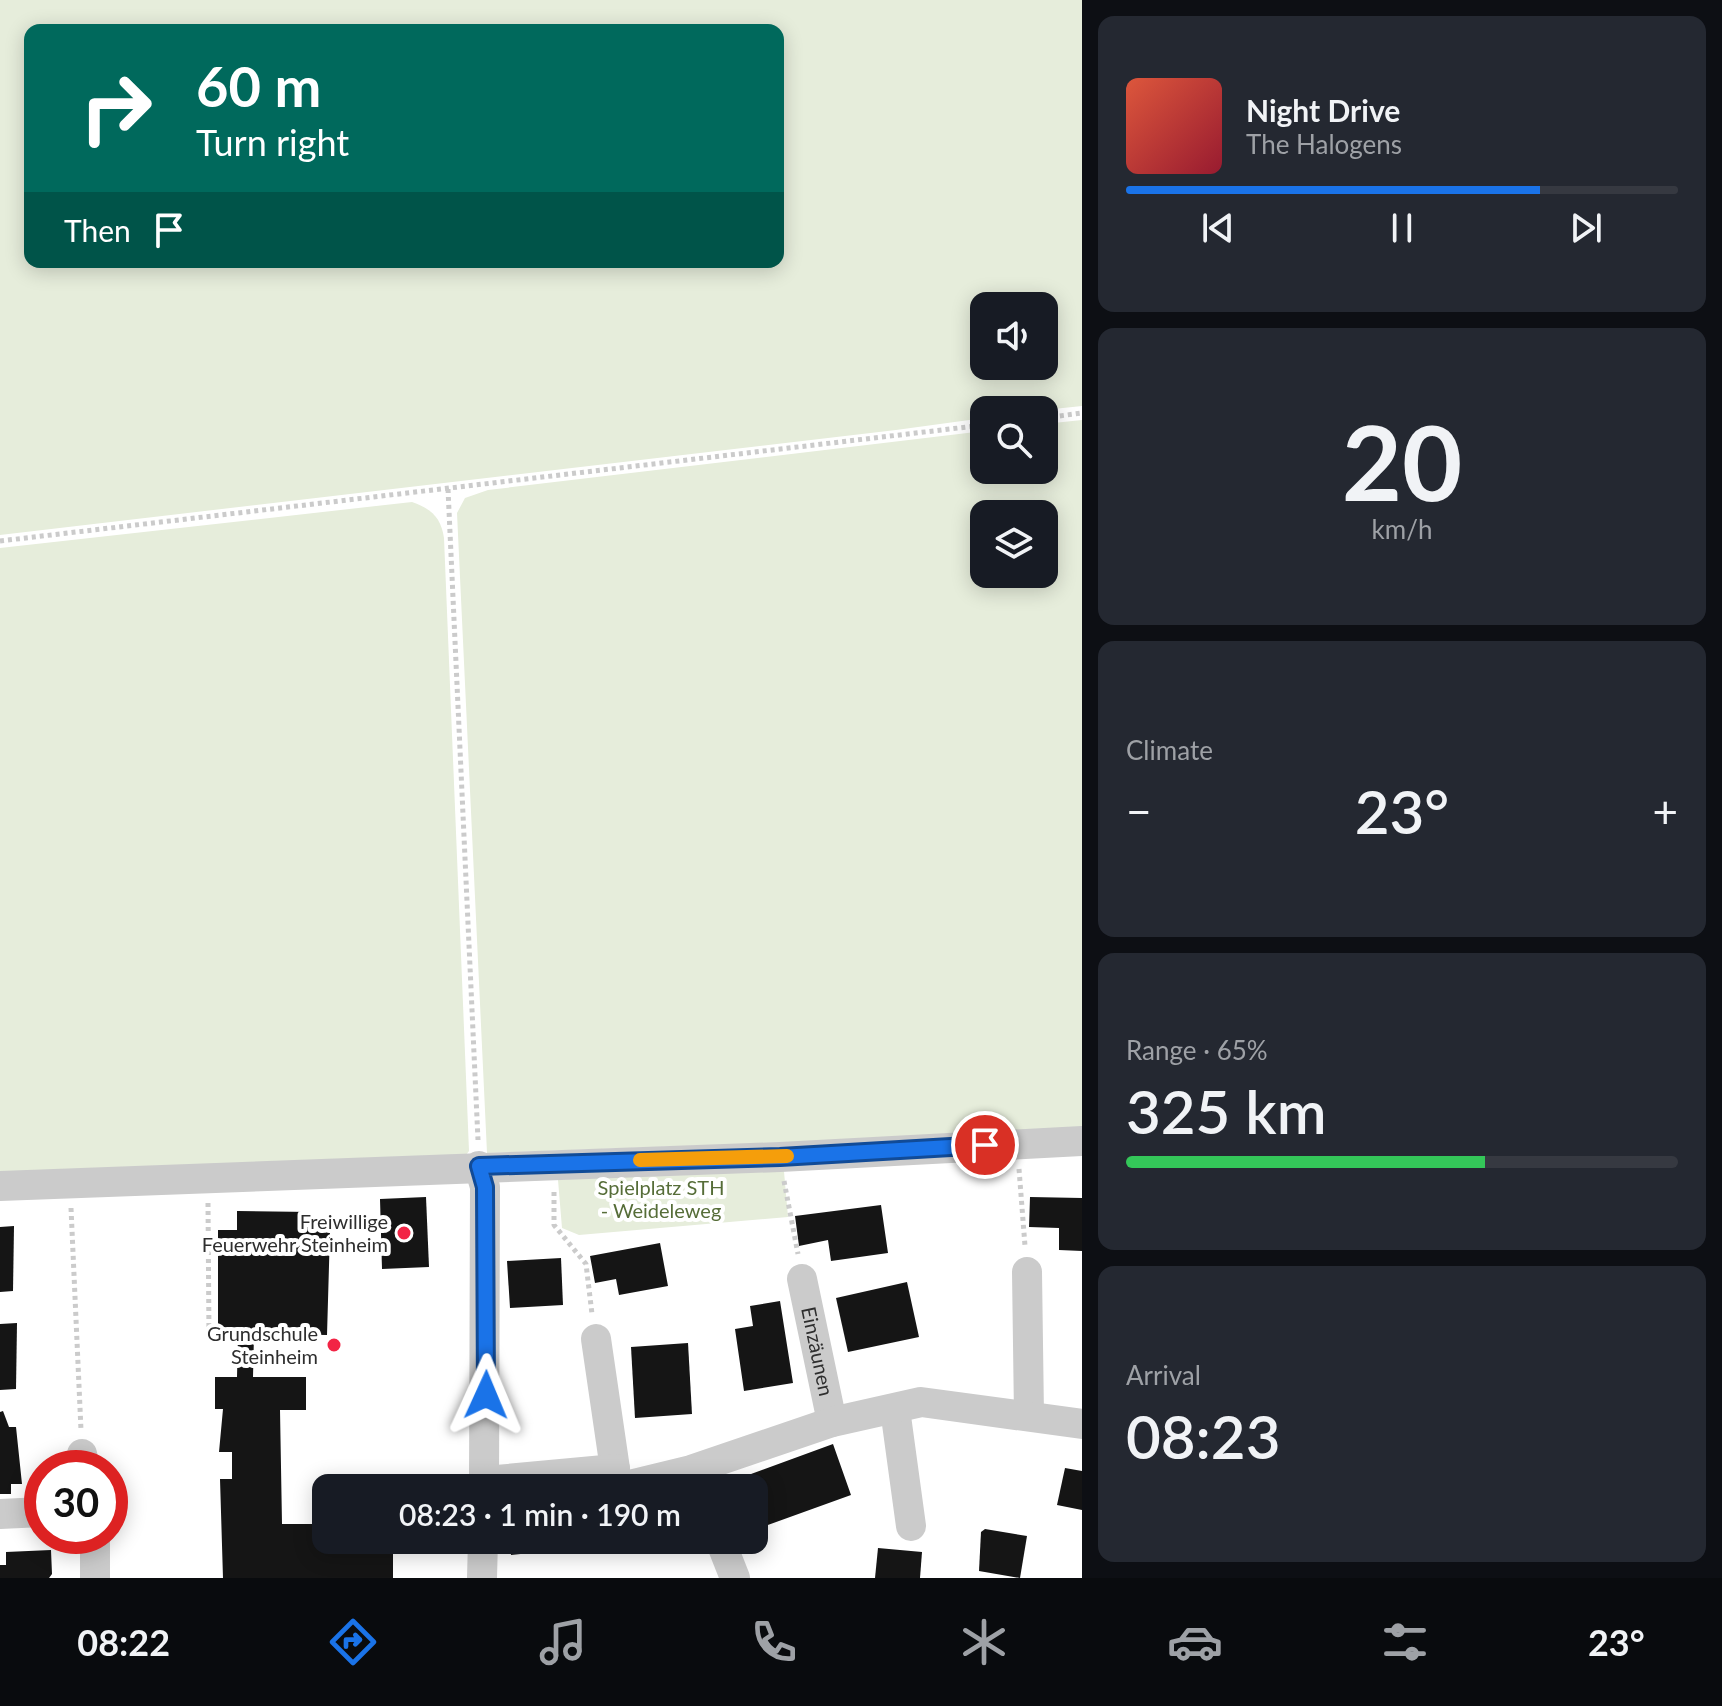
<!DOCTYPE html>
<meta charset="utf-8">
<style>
:root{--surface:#171b24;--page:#242831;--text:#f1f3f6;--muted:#9ea1a6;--line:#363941;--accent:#1a73e8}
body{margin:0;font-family:Lato,sans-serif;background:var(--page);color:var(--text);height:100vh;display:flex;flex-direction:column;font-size:30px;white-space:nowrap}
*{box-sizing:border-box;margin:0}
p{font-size:26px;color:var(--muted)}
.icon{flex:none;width:44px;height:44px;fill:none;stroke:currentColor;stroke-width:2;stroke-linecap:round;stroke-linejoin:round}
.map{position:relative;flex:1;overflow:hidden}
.side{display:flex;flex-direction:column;gap:16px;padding:16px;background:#0d0f14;width:640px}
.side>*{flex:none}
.banner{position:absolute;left:24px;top:24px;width:760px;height:244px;border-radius:16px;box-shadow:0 4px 20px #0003;background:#00695c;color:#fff;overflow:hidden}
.fabs{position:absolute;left:970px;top:292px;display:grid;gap:16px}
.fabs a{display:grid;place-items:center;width:88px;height:88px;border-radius:16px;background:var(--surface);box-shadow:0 4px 20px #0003;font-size:40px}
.speed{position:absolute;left:24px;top:1450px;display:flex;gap:16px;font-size:40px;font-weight:700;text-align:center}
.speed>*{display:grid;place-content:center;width:104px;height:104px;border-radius:50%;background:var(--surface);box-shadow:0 4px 20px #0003;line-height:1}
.speed .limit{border:12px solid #d22;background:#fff;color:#111}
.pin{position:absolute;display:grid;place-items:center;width:68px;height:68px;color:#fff;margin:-34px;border:4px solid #fff;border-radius:50%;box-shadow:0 2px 8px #0007}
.me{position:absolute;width:88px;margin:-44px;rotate:1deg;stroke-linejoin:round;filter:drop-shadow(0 0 6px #0008)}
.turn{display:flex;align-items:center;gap:28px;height:168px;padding:0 40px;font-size:36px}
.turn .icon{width:104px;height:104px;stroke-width:2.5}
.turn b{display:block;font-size:56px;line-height:68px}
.then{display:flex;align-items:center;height:76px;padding:0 40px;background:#0003;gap:16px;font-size:30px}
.big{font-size:60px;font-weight:600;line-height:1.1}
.side .widget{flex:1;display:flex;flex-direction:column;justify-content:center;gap:12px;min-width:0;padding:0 28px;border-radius:16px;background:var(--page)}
.side .dial{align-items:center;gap:0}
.dial b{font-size:104px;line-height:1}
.song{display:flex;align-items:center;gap:24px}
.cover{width:96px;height:96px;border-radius:12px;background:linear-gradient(135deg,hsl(10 70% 55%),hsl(350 70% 35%))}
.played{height:8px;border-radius:4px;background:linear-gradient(90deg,var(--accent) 75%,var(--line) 75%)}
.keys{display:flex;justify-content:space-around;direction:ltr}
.heat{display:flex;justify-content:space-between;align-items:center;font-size:44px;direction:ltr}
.charge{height:12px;border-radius:6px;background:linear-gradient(90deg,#34c759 65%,var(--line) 0)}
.trip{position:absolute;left:312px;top:1474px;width:456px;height:80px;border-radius:16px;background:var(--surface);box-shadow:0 4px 20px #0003;font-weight:600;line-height:80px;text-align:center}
.tabs{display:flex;height:128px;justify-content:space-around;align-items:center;background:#090b0e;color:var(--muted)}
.tabs .icon{width:56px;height:56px}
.tabs .current{color:var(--accent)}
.tabs b{font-size:36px;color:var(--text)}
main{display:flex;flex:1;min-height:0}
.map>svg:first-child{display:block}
</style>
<main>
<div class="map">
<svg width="1082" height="1578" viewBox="0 0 1082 1578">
<rect width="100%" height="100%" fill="#fff"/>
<g fill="#e6eddb" fill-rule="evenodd">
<path d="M0,0H1082V406L1044,410H984V418L896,430L0,535ZM30,30H778V262H30ZM984,306H1044V366H984Z"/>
<path d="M1082,420V1132L487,1153L457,513L465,498L488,490L984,431V470H1044V424ZM984,514H1044V574H984Z"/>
<path d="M412,502C432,509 441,518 444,538L469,1151L466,1155L0,1177V548Z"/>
<polygon points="783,1160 788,1217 579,1235 562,1228 558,1180"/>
</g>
<g fill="#151515">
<polygon points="426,1197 429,1267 382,1269 380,1199"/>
<polygon points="1030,1197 1082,1198 1082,1251 1059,1250 1059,1228 1029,1227"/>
<polygon points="881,1205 888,1253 831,1261 828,1240 799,1246 795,1216"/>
<polygon points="237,1211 311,1212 311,1231 330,1231 327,1335 254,1334 253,1377 306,1377 306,1410 280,1410 282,1524 326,1524 326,1540 393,1540 393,1578 223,1578 220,1479 232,1479 232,1452 219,1452 223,1409 215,1409 215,1377 237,1377 238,1334 218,1334 218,1230 237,1230"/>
<polygon points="14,1226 13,1291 0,1292 0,1227"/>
<polygon points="660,1243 668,1286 619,1295 616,1279 595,1283 590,1256"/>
<polygon points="561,1258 563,1305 510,1308 507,1261"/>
<polygon points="907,1282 919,1337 848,1352 836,1298"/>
<polygon points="780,1301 793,1383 744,1391 735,1329 753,1326 750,1306"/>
<polygon points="17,1323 16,1389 0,1390 0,1324"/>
<polygon points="688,1343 692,1414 635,1418 631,1347"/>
<polygon points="3,1411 9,1427 16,1427 22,1484 11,1484 11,1494 0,1494 0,1412"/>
<polygon points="833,1444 851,1495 754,1530 754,1488 722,1488 721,1485"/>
<polygon points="1065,1468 1082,1471 1082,1510 1057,1505"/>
<polygon points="985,1529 1027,1536 1020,1578 979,1571 981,1532"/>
<polygon points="510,1540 625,1540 625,1543 511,1555"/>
<polygon points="637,1540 679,1540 680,1548 639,1554"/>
<polygon points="878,1548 922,1552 920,1578 875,1578"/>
<polygon points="51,1550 52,1574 49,1578 0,1578 0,1565 6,1565 6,1552"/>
</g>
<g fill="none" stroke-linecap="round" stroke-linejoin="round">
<g stroke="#cbcbcb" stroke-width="5" stroke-dasharray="4 4" stroke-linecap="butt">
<polyline points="1044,418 1082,413"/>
<polyline points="448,489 478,1140"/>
<polyline points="0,541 984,425"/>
<polyline points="1019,1169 1025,1246"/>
<polyline points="784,1181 798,1254"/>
<polyline points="554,1192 554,1225 586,1264 592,1314"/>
<polyline points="208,1203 209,1337 237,1338"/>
<polyline points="71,1208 81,1430"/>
</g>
<g stroke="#cbcbcb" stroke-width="30">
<polyline points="479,1166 485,1187 484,1488"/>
<polyline points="0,1186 780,1157 1082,1141"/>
<polyline points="1027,1272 1029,1416"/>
<path id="s1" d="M802,1279L832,1422"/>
<polyline points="596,1339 615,1469"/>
<polyline points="895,1409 911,1526"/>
<polyline points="82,1454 85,1468"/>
<polyline points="485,1481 615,1469 617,1488 691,1470 832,1422 921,1402 1082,1424"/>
<polyline points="0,1514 42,1512"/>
<polyline points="720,1540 735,1578"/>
<polyline points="95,1578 95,1536"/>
<polyline points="482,1578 483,1540"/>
</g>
</g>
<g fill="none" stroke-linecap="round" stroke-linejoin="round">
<g stroke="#114b97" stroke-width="20">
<polyline id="route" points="486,1395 485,1187 479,1166 780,1157 985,1145"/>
</g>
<use href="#route" stroke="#1a73e8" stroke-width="14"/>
<polyline stroke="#f59e0b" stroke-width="14" points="640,1160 787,1156"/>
</g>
<g fill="#f22445" stroke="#fff" stroke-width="3">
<circle cx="404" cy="1233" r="8"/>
<circle cx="334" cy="1345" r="8"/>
</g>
<g text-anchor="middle" stroke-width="8" stroke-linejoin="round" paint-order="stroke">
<g font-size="20" fill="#566d38" stroke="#fff">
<text x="661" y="1195">Spielplatz STH<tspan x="661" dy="23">- Weideleweg</tspan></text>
</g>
<g font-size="20" fill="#2e2e2e" stroke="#fff" text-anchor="end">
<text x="388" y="1229">Freiwillige<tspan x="388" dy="23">Feuerwehr Steinheim</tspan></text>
<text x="318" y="1341">Grundschule<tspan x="318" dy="23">Steinheim</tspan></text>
</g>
<g font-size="20" fill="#2e2e2e" stroke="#fff">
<text dy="7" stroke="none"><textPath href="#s1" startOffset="74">Einzäunen</textPath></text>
</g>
</g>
</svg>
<div class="fabs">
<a><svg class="icon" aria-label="sound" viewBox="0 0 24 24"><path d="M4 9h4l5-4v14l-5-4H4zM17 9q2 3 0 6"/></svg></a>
<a><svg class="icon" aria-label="search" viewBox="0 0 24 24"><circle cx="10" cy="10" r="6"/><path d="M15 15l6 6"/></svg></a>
<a><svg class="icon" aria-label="layers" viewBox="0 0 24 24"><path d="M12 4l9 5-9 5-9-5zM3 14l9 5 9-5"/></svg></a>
</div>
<div class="speed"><div class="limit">30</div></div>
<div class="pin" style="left:985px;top:1145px;background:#d93025"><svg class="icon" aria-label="arrive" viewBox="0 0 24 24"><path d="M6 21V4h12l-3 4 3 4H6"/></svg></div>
<svg class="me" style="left:486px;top:1395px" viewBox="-20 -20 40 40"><path d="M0-17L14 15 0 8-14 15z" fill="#1a73e8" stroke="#fff" stroke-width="4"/></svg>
<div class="trip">08:23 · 1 min · 190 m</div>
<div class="banner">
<div class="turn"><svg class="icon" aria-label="right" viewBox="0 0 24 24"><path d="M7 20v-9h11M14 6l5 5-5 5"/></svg><div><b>60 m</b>Turn right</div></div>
<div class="then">Then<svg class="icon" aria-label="arrive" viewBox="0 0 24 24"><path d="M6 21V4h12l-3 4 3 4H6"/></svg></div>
</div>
</div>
<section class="side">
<div class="widget">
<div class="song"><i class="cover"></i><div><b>Night Drive</b><p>The Halogens</p></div></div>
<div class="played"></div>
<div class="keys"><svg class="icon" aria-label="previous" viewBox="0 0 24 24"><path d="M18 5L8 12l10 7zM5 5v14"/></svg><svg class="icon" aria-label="pause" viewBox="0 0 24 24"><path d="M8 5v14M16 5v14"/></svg><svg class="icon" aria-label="next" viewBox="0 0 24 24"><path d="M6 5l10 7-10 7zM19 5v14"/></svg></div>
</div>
<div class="widget dial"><b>20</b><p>km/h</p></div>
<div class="widget"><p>Climate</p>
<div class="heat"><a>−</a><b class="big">23°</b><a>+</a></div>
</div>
<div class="widget"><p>Range · 65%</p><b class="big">325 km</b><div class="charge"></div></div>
<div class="widget"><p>Arrival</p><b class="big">08:23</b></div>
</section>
</main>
<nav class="tabs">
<b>08:22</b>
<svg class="icon current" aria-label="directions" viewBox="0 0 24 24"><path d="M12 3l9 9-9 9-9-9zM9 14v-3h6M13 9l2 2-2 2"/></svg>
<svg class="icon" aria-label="music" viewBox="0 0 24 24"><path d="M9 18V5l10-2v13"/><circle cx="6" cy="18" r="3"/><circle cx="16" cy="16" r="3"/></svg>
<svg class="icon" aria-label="phone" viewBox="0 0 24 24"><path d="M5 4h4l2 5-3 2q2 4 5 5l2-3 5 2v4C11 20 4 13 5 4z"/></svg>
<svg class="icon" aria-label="climate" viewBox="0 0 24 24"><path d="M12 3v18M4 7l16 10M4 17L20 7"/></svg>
<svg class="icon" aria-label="car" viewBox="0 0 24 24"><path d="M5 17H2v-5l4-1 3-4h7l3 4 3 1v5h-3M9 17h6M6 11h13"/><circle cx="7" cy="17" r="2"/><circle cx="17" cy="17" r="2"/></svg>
<svg class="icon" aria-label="filters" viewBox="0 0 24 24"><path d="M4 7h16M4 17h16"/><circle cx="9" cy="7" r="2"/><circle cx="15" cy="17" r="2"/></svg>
<b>23°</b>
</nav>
